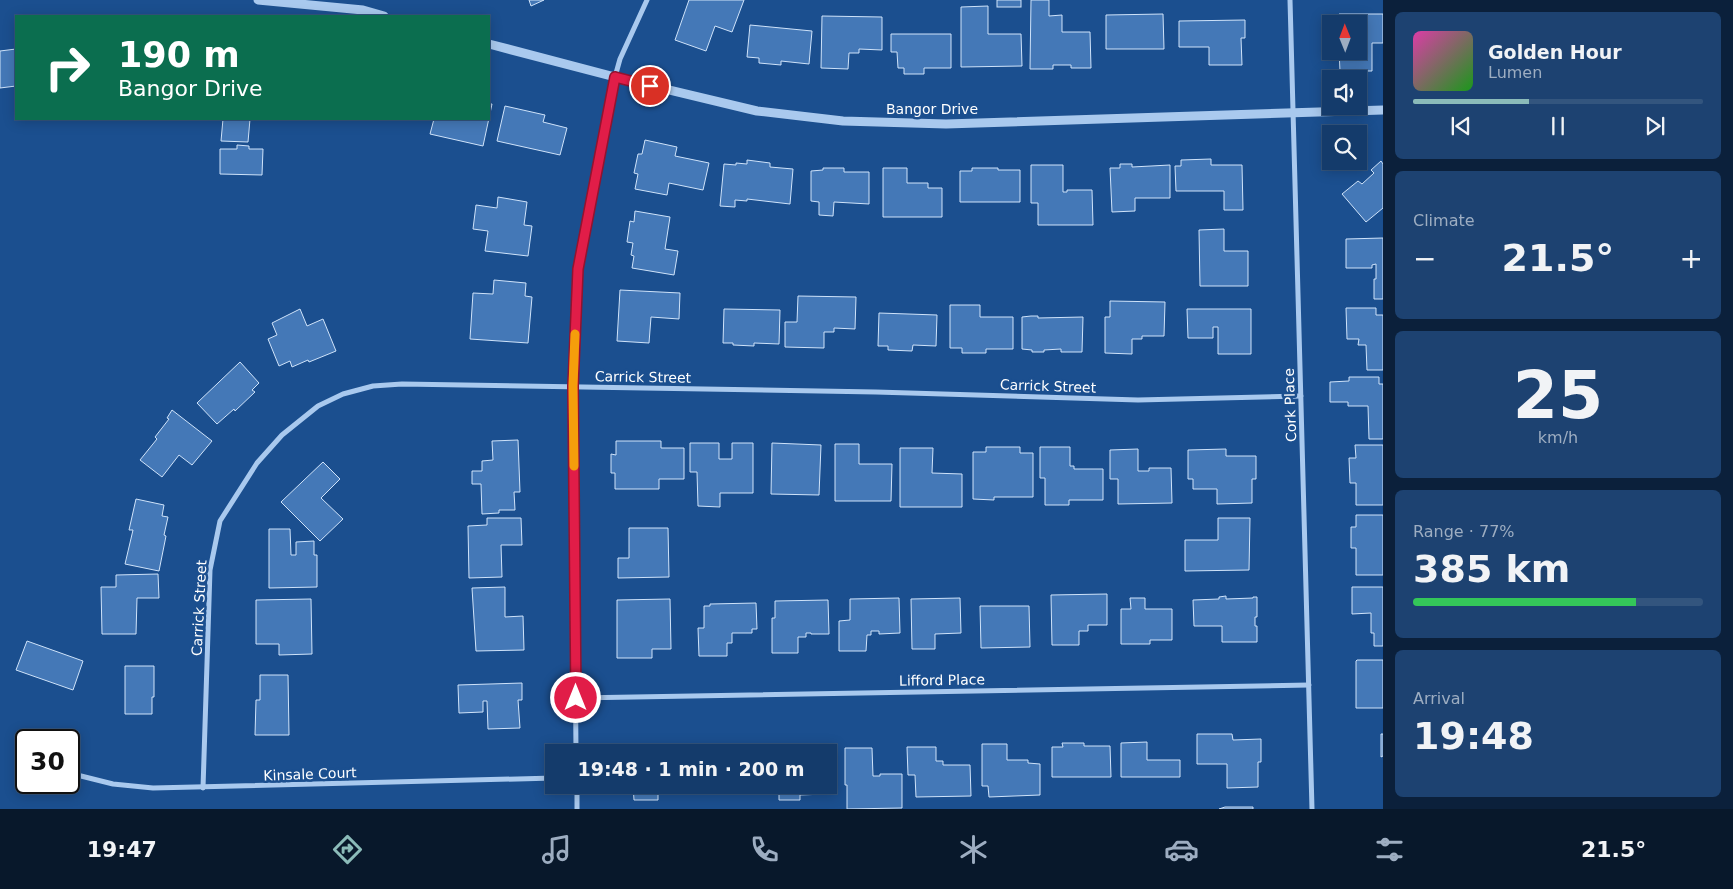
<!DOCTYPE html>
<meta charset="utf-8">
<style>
:root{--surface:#143b6b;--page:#1d4271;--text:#f1f3f6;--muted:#9dadc1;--line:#33557e;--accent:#8bbbb9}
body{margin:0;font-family:"DejaVu Sans",sans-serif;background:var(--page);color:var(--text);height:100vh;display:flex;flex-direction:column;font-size:19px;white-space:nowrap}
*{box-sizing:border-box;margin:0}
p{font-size:16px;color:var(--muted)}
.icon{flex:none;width:28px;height:28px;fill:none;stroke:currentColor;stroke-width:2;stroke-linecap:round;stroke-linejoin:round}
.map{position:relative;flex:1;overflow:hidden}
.sheet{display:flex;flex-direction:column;gap:12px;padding:12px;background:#0b203b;width:350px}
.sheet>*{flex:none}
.guide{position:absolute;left:15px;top:15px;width:475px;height:105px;border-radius:0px;box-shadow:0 2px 12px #0003,0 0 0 1px var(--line);background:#0b6e4f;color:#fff;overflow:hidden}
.needle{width:32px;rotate:359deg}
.buttons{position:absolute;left:1322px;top:15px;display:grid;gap:10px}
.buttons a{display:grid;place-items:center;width:45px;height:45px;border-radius:0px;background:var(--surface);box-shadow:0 2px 12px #0003,0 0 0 1px var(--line);font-size:25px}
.speed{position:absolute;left:15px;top:729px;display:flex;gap:10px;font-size:25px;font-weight:700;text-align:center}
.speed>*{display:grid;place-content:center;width:65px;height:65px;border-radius:50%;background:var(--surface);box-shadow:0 2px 12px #0003,0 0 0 1px var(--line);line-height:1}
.speed .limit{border:2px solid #111;border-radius:8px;background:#fff;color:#111}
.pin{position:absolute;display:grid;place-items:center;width:42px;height:42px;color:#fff;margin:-21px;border:2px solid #fff;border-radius:50%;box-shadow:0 1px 5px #0007}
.me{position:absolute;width:55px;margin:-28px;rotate:0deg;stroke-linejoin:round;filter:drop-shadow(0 0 4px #0008)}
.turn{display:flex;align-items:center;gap:18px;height:105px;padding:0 20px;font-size:22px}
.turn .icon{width:65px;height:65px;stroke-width:2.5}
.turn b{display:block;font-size:35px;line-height:42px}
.big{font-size:38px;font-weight:800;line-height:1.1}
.sheet .tile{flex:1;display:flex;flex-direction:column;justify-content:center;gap:8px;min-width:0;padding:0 18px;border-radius:8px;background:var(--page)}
.sheet .dial{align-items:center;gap:0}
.dial b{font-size:65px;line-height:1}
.song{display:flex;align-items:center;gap:15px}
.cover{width:60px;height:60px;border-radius:8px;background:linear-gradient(135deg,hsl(320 70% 55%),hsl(120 70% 35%))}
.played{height:5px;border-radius:2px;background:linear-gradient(90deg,var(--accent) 40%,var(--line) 40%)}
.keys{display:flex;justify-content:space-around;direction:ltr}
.heat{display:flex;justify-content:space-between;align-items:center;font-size:28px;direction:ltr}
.charge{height:8px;border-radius:4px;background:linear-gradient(90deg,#34c759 77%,var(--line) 0)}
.trip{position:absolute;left:545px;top:744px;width:292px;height:50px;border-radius:0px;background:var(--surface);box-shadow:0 2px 12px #0003,0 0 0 1px var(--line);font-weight:800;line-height:50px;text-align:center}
.tab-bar{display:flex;height:80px;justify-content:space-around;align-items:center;background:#08182b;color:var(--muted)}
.tab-bar .icon{width:35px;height:35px}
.tab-bar .on{color:var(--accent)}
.tab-bar b{font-size:22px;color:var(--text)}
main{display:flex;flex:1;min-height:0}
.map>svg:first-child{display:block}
</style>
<main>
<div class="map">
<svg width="1383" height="809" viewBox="0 0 1383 809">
<rect width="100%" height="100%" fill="#1b4f8f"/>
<g fill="#4478b7" stroke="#cfe3fa">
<polygon points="529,0 544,0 531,6"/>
<polygon points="689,0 744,0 732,32 715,26 706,51 675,40"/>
<rect x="997" y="0" width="24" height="7"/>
<polygon points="1031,0 1049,0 1049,16 1062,15 1062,32 1090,32 1091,68 1071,68 1071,65 1053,65 1053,69 1030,69"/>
<polygon points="988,6 988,34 1021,34 1022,66 961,67 961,7"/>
<polygon points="1163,14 1164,49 1106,49 1106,15"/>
<polygon points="1339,14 1383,14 1383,43 1372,43 1372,71 1340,71 1339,51 1359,51 1359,24 1339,24"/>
<polygon points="822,16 882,17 882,50 859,49 859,53 849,53 848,69 821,68"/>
<polygon points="1245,20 1245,38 1241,38 1242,65 1209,65 1209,47 1179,47 1179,21"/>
<polygon points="750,25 812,31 809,64 781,61 781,65 759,63 759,58 747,57"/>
<polygon points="891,34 951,34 951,68 924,68 924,74 904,74 904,68 898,68 897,52 891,52"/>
<polygon points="16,49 16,86 0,88 0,51"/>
<polygon points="489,104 492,104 483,146 430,134 434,119 489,119"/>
<polygon points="505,106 545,115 543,122 567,128 560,155 497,141"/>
<polygon points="223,119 250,119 248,142 221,141"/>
<polygon points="645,140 677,147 675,156 709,163 703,190 669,183 667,195 635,189 638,174 634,173 638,154 642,154"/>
<polygon points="237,145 249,146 249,149 263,149 262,175 220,174 220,149 237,149"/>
<polygon points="1211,159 1211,165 1242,165 1243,210 1224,210 1224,191 1176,191 1175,166 1181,166 1181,160"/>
<polygon points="747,160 770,163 770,167 793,169 790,204 747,199 747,201 735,200 735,207 720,206 724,164 736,165 736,163 747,164"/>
<polygon points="1381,161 1383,164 1383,208 1366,222 1342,194 1358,181 1362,184 1374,173 1371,170"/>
<polygon points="1120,164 1132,164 1132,167 1170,165 1170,198 1135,198 1135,211 1112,212 1110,168 1120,168"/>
<polygon points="1031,165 1063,165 1063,192 1067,192 1067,190 1092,190 1093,225 1038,225 1038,203 1031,203"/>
<polygon points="823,168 844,168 844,172 869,172 869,204 834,202 833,216 819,215 819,202 811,201 811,171 823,170"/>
<polygon points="883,168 907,168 907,183 928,183 928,188 942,188 942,217 883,217"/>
<polygon points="972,168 998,168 998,170 1020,170 1020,202 960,202 960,171 972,171"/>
<polygon points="498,197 527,202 524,225 532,226 528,256 485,251 488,231 473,229 476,205 497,208"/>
<polygon points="635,211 670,217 665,249 678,251 674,275 632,268 634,256 631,255 633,243 627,242 630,221 634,222"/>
<polygon points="1224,229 1224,251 1248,251 1248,286 1200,286 1199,230"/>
<polygon points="1383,238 1383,299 1374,299 1374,279 1376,279 1376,264 1372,265 1372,268 1346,268 1346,239"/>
<polygon points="494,280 526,283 525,296 532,297 528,343 470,339 473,293 493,294"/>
<polygon points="620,290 680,293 679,319 651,317 649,343 617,341"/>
<polygon points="798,296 856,297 855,329 834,328 834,332 824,332 824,348 785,347 785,322 797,322"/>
<polygon points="1110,301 1165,302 1164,336 1142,336 1142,339 1132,339 1132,354 1105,353 1105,317 1110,317"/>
<polygon points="950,305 980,305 980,317 1013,317 1013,349 986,349 986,353 962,353 962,348 950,348"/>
<polygon points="1346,308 1376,308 1376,315 1383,315 1383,370 1367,370 1366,345 1358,345 1359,339 1347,339"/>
<polygon points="300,309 307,326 323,319 336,351 309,362 308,360 292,367 290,361 279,366 268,339 277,335 272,323"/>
<polygon points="724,309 780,310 779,344 754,343 754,346 733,345 733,343 723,343"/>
<polygon points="1187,309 1251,309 1251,354 1218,354 1218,327 1213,327 1213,338 1188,338"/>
<polygon points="879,313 937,315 936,346 913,345 912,351 888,350 888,346 878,346"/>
<polygon points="1031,316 1038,316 1038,318 1083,317 1082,352 1061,352 1061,349 1044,350 1044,352 1032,352 1032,350 1022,349 1022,317"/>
<polygon points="240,362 259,383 252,390 255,392 235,411 234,409 217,424 197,403"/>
<polygon points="1349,377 1379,377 1379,384 1383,384 1383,439 1369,439 1368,406 1348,406 1348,402 1330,402 1330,382 1349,381"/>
<polygon points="172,410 212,441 192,465 179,455 162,477 140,460 157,439 155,437 169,419 167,418"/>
<polygon points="518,440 520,492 514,492 515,510 499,510 499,513 482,514 481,484 472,484 472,471 482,471 482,461 493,460 492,441"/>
<polygon points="616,441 661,441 661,448 684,448 684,479 659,479 659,489 615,489 615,473 611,473 611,454 616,455"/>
<polygon points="690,443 719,443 719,459 732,459 732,443 753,443 753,493 720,493 720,507 698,506 697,472 690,472"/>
<polygon points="772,443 821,445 819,495 771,494"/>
<polygon points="835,444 859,444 859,464 892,464 891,501 835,501"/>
<polygon points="1355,445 1383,445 1383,505 1356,505 1356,483 1350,483 1349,458 1356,458"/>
<polygon points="986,447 1020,447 1020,453 1033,453 1033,497 994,497 994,500 973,499 973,452 986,452"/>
<polygon points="1040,447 1070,447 1070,466 1074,466 1074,469 1103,469 1103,500 1069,500 1069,505 1045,505 1045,478 1040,478"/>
<polygon points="900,448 933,448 932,473 962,474 962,507 900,507"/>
<polygon points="1138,449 1138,471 1149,471 1149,468 1171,468 1172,503 1118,504 1118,479 1110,479 1110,450"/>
<polygon points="1226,449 1226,456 1256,456 1256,479 1252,479 1252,503 1217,504 1217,489 1193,489 1193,479 1188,479 1188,450"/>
<polygon points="323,462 340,479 321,498 343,519 320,541 281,502"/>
<polygon points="136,499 164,505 162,516 168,517 164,535 166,536 159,571 125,564 133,530 129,530"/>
<polygon points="1356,515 1383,515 1383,575 1356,575 1356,548 1351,548 1351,527 1356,527"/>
<polygon points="487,518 521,518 522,545 501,545 502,577 469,578 468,526 487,525"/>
<polygon points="1218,518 1250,518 1249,570 1185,571 1185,540 1218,540"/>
<polygon points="629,528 668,528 669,577 618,578 618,558 629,558"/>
<polygon points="269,529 290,529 291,555 296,555 296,542 314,541 314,555 317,555 317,587 269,588"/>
<polygon points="158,574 159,598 137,598 136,634 102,634 101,587 116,587 116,575"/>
<polygon points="505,587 505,617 523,616 524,650 476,651 472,588"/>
<polygon points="1352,587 1383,587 1383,646 1374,646 1374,633 1371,633 1371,613 1352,614"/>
<polygon points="1107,594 1107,625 1088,625 1088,631 1079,631 1079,645 1052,645 1051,595"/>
<polygon points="1226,596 1226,599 1253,598 1253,597 1257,597 1257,617 1255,617 1255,626 1257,626 1257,642 1222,642 1222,626 1194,626 1193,600 1219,599 1219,597"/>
<polygon points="899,598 900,633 879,634 879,631 871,631 871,635 867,635 866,651 839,651 839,621 850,620 850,599"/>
<polygon points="960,598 961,633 935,634 935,649 912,649 911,599"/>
<polygon points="1130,598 1145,598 1145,609 1172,609 1172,640 1150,640 1150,644 1121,644 1121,609 1131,609"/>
<polygon points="311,599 312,654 279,655 279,644 256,644 256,600"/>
<polygon points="670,599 671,649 652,649 652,658 617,658 617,600"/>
<polygon points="828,600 829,634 811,634 811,633 806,633 806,637 798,637 798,653 772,653 772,618 775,618 775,601"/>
<polygon points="756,603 757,629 752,629 752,633 732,633 732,643 727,643 727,656 699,656 698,628 704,628 704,606 710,606 710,604"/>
<polygon points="980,606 1029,606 1030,647 981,648"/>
<polygon points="27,641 83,661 73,690 16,670"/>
<polygon points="1357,660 1383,660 1383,708 1356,708 1356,661"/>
<polygon points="125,666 154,666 154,697 152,697 152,714 125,714"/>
<polygon points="260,675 288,675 289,735 255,735 256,700 260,700"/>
<polygon points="522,683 522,700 518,700 520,728 488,729 487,701 483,701 483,712 459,713 458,685"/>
<polygon points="1197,734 1232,734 1233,740 1261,739 1261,762 1258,762 1258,787 1227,788 1227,764 1197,764"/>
<polygon points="1381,734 1383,734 1383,756 1381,757"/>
<polygon points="1147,742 1147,760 1180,760 1180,777 1121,777 1121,743"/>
<polygon points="1062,743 1084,743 1084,746 1110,746 1111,777 1052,777 1052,747 1063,747"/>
<polygon points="982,744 1007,744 1007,760 1028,760 1028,763 1040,764 1040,795 989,797 988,786 982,786"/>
<polygon points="907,747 936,747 936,761 943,761 943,765 970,765 971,796 916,797 915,775 908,775"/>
<polygon points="845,748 872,748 873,776 880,776 880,774 902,774 902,808 847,809 847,785 845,785"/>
<rect x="771" y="750" width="24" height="2"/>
<polygon points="620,785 685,785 685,790 658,790 658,800 634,800 633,786"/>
<polygon points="706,785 757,785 757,790 706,792"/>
<polygon points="771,785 825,785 825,794 800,795 800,800 779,800 779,789 771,789"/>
<polygon points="1225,807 1253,807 1253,809 1219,809"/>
</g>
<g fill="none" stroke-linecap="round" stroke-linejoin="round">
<g stroke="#a9c9ee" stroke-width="5">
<polyline points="1290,0 1312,809"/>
<polyline points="576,698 1309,685"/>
<polyline points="23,751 26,753"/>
<polyline points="576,752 573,387 578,269 615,77 620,59 647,0"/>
<polyline points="69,773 113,784 153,788 554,778"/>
<polyline points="577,785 577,809"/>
<polyline points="203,788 210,570 220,521 257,463 282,435 318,406 343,394 373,386 402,384 876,392 1138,400 1301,396"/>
</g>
<g stroke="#a9c9ee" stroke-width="9">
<polyline points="258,0 363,10 384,16"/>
<polyline points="489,44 615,77 757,111 843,121 946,124 1383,110"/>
</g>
</g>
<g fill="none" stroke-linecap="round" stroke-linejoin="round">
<g stroke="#92132f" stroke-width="12">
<polyline id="route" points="576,698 573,386 578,269 615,77 650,86"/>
</g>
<use href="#route" stroke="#e11d48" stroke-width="9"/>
<polyline stroke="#f59e0b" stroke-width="9" points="574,466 573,386 575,334"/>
</g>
<g text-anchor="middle" stroke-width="5" stroke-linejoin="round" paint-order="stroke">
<g font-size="14" fill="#fff" stroke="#1b4f8f">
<text x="932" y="114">Bangor Drive</text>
<text transform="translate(643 377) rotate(1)" y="5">Carrick Street</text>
<text transform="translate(1048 386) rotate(2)" y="5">Carrick Street</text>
<text transform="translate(1290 405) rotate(-92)" y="5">Cork Place</text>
<text transform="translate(199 608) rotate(-87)" y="5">Carrick Street</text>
<text transform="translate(942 680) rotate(-1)" y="5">Lifford Place</text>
<text transform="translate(310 774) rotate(-2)" y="5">Kinsale Court</text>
</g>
</g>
</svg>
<div class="buttons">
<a><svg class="needle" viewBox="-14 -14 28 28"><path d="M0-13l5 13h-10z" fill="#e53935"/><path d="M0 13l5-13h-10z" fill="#9dadc1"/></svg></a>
<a><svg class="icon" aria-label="sound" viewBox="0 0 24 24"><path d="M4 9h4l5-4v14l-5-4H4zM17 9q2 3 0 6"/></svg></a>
<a><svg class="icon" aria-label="search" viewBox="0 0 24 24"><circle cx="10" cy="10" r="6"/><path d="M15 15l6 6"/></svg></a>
</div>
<div class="speed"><div class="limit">30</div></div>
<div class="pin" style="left:650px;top:86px;background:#d93025"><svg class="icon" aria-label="arrive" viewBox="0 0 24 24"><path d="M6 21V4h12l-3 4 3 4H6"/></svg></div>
<svg class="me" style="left:576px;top:698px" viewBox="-20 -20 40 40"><circle r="17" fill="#e11d48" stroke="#fff" stroke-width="3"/><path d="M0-11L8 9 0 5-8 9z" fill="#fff"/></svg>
<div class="trip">19:48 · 1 min · 200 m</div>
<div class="guide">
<div class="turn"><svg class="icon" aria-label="right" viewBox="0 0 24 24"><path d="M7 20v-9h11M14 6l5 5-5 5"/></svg><div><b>190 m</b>Bangor Drive</div></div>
</div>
</div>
<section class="sheet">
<div class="tile">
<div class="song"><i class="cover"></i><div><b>Golden Hour</b><p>Lumen</p></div></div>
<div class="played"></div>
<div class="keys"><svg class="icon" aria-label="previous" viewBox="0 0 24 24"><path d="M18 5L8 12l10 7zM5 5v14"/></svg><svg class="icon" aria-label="pause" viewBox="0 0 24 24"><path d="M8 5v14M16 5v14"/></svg><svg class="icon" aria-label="next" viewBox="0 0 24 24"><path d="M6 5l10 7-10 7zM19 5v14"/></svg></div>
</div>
<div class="tile"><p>Climate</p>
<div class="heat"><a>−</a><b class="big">21.5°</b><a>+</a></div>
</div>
<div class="tile dial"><b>25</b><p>km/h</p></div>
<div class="tile"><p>Range · 77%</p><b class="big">385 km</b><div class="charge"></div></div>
<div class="tile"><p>Arrival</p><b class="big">19:48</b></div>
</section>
</main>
<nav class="tab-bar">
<b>19:47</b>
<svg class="icon on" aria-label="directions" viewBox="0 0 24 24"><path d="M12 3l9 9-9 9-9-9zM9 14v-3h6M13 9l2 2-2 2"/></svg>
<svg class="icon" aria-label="music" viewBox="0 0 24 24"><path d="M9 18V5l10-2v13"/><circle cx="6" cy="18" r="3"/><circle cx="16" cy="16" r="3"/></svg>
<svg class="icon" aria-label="phone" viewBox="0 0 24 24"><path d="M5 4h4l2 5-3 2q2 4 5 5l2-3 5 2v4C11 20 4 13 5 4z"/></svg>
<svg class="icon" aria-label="climate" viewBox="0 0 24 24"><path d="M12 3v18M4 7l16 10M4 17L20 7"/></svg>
<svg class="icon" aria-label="car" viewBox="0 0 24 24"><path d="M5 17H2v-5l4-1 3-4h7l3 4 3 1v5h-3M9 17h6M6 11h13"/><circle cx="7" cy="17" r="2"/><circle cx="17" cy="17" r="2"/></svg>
<svg class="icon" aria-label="filters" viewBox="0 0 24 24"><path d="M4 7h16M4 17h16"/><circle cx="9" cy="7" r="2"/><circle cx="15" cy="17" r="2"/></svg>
<b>21.5°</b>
</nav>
